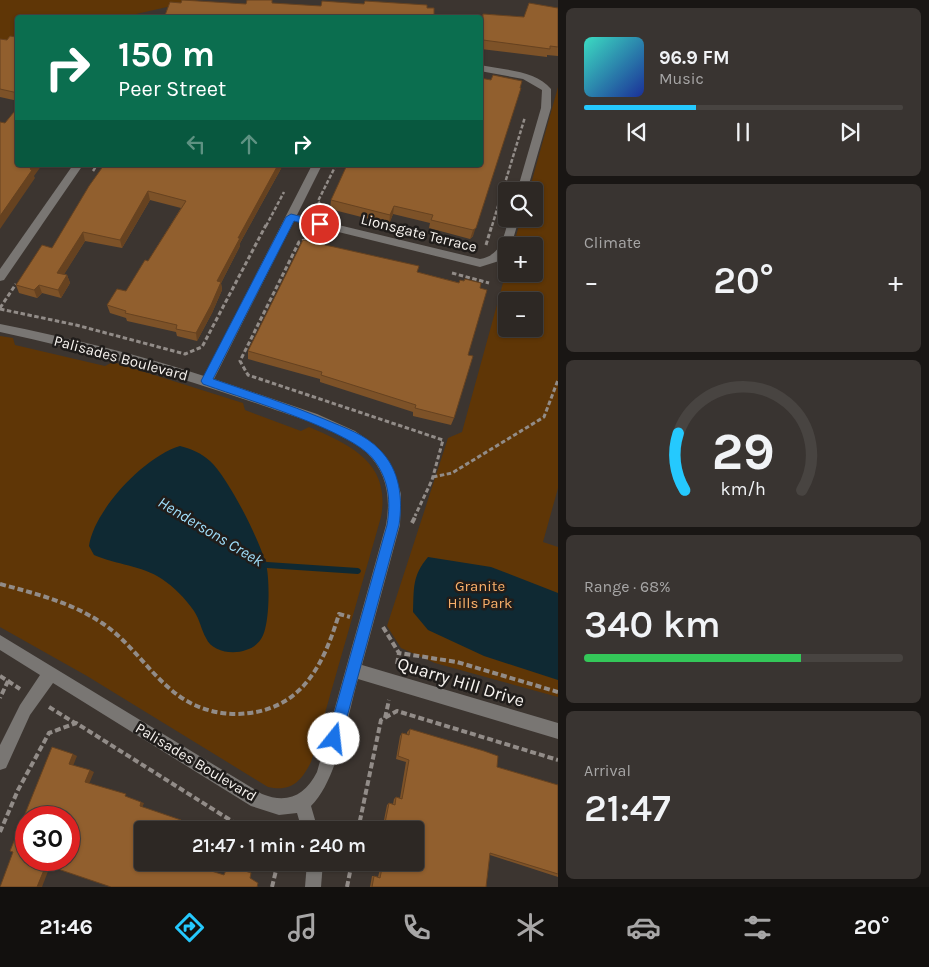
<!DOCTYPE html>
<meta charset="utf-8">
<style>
:root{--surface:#2d2824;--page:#393431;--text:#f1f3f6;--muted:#a7a6a6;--line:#484441;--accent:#25c9fe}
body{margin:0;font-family:Karla,sans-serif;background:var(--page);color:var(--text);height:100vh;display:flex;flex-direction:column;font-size:19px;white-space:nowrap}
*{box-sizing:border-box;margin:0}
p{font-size:16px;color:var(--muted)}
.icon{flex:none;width:28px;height:28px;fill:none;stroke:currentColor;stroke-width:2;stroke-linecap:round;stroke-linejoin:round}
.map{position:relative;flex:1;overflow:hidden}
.sheet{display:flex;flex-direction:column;gap:8px;padding:8px;background:#191614;width:371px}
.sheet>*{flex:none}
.hud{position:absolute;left:15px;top:15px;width:468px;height:152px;border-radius:5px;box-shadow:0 1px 4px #0004,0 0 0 1px var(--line);background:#0b6e4f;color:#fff;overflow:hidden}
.controls{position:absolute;left:498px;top:182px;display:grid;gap:10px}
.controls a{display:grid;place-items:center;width:45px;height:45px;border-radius:5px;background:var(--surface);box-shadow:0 1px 4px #0004,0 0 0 1px var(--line);font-size:25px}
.speed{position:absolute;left:15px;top:806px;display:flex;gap:10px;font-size:25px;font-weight:700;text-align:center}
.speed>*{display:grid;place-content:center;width:65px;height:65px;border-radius:50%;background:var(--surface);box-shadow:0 1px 4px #0004,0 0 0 1px var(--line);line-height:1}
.speed .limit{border:8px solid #d22;background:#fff;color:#111}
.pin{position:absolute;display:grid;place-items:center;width:42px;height:42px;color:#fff;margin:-21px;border:2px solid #fff;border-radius:50%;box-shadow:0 1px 5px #0007}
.me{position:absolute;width:55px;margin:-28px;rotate:16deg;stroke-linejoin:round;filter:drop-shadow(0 0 4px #0008)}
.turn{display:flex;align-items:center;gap:18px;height:105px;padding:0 20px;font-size:22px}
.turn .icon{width:65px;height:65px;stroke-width:2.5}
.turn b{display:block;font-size:35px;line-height:42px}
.lanes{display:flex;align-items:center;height:48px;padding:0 20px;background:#0003;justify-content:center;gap:25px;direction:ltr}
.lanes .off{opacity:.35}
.big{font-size:38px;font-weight:600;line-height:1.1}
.sheet .tile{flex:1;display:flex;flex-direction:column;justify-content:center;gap:8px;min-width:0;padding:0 18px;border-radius:8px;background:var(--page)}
.sheet .dial{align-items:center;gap:0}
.dial svg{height:130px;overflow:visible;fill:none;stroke:var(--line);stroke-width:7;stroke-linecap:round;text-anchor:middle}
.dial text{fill:var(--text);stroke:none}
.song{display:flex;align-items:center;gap:15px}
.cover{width:60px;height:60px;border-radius:8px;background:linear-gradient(135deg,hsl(170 70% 55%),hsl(230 70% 35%))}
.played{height:5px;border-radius:2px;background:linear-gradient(90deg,var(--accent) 35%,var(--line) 35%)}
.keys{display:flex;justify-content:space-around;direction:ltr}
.heat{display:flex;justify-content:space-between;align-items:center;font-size:28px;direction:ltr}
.charge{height:8px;border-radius:4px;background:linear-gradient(90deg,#34c759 68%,var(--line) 0)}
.trip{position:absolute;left:134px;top:821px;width:290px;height:50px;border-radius:5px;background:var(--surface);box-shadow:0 1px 4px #0004,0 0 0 1px var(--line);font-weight:600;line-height:50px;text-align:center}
.menu{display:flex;height:80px;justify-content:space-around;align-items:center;background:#12100e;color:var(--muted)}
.menu .icon{width:35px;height:35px}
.menu .active{color:var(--accent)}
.menu b{font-size:22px;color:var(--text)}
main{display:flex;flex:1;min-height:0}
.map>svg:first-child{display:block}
</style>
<main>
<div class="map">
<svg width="558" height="887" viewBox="0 0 558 887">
<rect width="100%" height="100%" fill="#3c3530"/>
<g fill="#5f3606" fill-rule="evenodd">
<polygon points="0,0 198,0 123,17 18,18 17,42 0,45"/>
<path d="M558,87V488L543,542L558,547V697L435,663L401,648L387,626L448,438L462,432L506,272L534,274V246H513L521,219H534V191H529ZM506,301H534V329H506Z"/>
<path d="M0,336L13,338L15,345L105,366L113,362L243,403L245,410L301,431L309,427C351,445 391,463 381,517L311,762C301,782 291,792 268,787L87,676L0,627Z"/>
</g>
<g fill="#0f2933">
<path d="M180,446C192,449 201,453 210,461C229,479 259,539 266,564C270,579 270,627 261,639C257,645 252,648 246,650C233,655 212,652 206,638C201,629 200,620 194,611C185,598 174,587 162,579C141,565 117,565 94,555L89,546C94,510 145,456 180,446Z"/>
<path d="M428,557L491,567L558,593V680L484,656L428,630L413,612C414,588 412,576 428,557Z"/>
</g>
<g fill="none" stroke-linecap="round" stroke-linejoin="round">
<polygon fill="#0f2933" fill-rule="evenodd" points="260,559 267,562 358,568 360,569 361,571 360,573 358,574 267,568 258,564 257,562 258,560"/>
<g stroke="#928c88" stroke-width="2.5" stroke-dasharray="4 2" stroke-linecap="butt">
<polyline points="93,171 97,165"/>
<polyline points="324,210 318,201 336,165"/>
<polyline points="266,226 284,192"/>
<polyline points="492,226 525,117"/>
</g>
<g stroke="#928c88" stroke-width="3" stroke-dasharray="4.5 2.5" stroke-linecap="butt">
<polyline points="313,237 299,242 240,361 248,375 443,440 432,480 415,516"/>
<polyline points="486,245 492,225"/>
<polyline points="452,273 489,283"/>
<polyline points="0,308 16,284"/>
<polyline points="0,309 76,325 185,354 202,347 266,225"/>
<polyline points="433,477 452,473 544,417 558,380"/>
</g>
<g stroke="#928c88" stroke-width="4" stroke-dasharray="6 3" stroke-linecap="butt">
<polyline points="412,523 416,515"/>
<path d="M0,584C37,594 70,602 102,623C132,643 150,675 179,696C196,708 216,714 236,714C300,713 323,667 339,614L350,617"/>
<polyline points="383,627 399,653 457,662 558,692"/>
<polyline points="397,664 399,653"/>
<polyline points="0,676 8,681 0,698"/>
<polyline points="8,681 20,689"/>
<polyline points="49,707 75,723"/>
<polyline points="385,718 389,700"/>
<polyline points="358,830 381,720 397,711 558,760"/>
<polyline points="0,832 18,790 49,733 76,723 246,830"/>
<polyline points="332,863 350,868"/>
<polyline points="272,887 278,862"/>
<polyline points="347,887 352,862"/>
</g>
<g fill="#797673" fill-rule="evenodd">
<path d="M480,65C503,70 536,70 551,89V108L527,191H517L541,108L542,90L523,79L480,71Z"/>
<polygon points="73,165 83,165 4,280 0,281 0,269"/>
<path d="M312,165H322L297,215L480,259C502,255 503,237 509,219H519L511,246H506V254L499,261L480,267L294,221L214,379L317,414L355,431L375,445L394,471L401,494L400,525L362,665L558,723V739L358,679C348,714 337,781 311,806L318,830H302L297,813L279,815L251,806L53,683L30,715L6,768L0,770V745L20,705L40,675L0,650V635L262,794C287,804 305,796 317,772L386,525C391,498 387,472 366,452C339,428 303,420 270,408C181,377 92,352 0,332V324C69,338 137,354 204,376Z"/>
<polygon points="307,862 323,862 321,887 305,887"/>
</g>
</g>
<g fill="#7d5228">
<polygon points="558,8 558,56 547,55 547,57 481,49 481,23 483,14 524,17"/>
<polygon points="18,36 18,101 0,97 0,39 7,40 16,37"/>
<polygon points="104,165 283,165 240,243 240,246 221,283 222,290 212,313 197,341 177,336 176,332 127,321 126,318 110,313 107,305 126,291 148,261 181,208 150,200 122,248 85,241 64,274 67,275 70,283 61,298 42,293 37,298 19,293 16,285 52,248"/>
<polygon points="480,165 473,236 470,239 429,228 430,223 393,214 389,224 330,209 331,200"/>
<polygon points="419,266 417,272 480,288 468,355 454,418 451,425 413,416 413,412 320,382 320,379 248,359 248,351"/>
<polygon points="410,729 497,767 558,785 558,877 490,855 486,887 370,887 372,876 374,876 378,877 380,869 383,869 385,862 415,862 415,830 382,830 387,805 389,803 393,804 394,799 396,797 400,798 406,762 396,759 400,736 402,733 407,734 407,732"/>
</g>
<g fill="#664220">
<polygon points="521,88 473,236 470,239 473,230"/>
<polygon points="33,165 42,165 34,176 35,178 0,229 0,216"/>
<polygon points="278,165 283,165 240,243 240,246 221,283 222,290 212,313 197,341 196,333 217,281 238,238"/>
<polygon points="148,191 150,200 122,248 120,240"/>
<polygon points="394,206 393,214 389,224 390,215"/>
<polygon points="83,232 85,241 60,281 57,273"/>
<polygon points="67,275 70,283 61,298 58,290"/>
<polygon points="39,285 42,293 37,298 34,290"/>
<polygon points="73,754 77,756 73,766 69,764"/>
<polygon points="90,770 94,772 89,784 85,782"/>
<polygon points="141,802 144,803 142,808 140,806"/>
<polygon points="181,820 182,821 180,830 177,830"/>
<polygon points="46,865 50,866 42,887 37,887"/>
</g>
<g fill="#915f2e" stroke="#664220" fill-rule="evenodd">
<polygon points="182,0 246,4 247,0 272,0 272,3 321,6 322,1 364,4 365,1 427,5 427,8 434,8 434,18 164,18 170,2 181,3"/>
<polygon points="529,3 558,8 558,47 550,46 550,49 483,40 483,14 524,17"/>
<polygon points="10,36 16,37 18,36 18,93 0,89 0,39 7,40"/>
<polygon points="493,75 522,81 520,88 521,88 476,228 473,230 431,220 433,215 394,206 390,215 331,200 347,165 480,165 480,78 491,80"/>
<polygon points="18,107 18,165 33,165 30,169 32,170 0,216 0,122 5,123"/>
<polygon points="104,165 278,165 238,238 240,238 217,281 221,282 211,305 196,333 176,329 177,325 125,313 126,311 107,305 117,289 126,291 145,260 148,261 186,201 148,191 120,240 83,232 57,273 67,275 58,290 39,285 34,290 16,285 42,245 52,248 89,186"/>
<polygon points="303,240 419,266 417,272 459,283 460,280 464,281 465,279 481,283 480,288 487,290 468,355 473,356 454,418 415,408 416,405 321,375 322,372 248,351"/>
<polygon points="410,729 484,751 498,756 497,767 558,785 558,874 490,853 486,887 372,887 374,876 380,878 382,868 385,869 387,862 415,862 415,830 389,830 384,828 389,803 395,805 396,797 402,799 409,760 398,756 402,733 409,735"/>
<path d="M52,747L73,754L69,764L90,770L85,782L126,794L125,796L141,802L140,806L181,820L177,830H179H142V862H183L224,875L226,870L229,871L230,866L251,873L250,878L258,883L257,887H111L46,865L37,887H0L13,852L10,851ZM26,818H69V860H26Z"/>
</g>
<path fill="#1a73e8" stroke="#114b97" d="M291,214L323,222L325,224L320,228L294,221L213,379C251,392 288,404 324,419C345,428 365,434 380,450C400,470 403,499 399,525L341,739L339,744L334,746L329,744L327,739L387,525C391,501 389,480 374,460C352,430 241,398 203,384L201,381L286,217Z"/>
<g text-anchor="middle" stroke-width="5" stroke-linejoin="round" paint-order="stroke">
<g font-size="15" fill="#f7f3ef" stroke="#201d1b">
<text transform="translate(419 233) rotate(14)" y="5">Lionsgate Terrace</text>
<text transform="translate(121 358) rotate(15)" y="5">Palisades Boulevard</text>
<text transform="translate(196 762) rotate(31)" y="5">Palisades Boulevard</text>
</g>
<g font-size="15" fill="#fab06a" stroke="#201d1b">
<text x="480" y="591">Granite<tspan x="480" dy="17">Hills Park</tspan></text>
</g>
<g font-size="16" font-style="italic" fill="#9fddf9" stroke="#201d1b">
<text transform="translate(211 531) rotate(31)" y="6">Hendersons Creek</text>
</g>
<g font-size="18" fill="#f7f3ef" stroke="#201d1b">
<text transform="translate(461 682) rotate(17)" y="6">Quarry Hill Drive</text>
</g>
</g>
</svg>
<div class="controls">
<a><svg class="icon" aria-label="search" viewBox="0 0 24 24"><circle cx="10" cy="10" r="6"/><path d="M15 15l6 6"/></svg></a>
<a>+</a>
<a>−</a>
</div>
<div class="speed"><div class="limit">30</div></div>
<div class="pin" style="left:320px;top:224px;background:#d93025"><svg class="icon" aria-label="arrive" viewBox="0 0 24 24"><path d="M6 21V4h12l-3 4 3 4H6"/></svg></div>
<svg class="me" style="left:334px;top:739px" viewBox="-20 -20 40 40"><circle r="19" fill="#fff"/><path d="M0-13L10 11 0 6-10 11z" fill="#1a73e8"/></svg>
<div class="trip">21:47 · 1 min · 240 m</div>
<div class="hud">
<div class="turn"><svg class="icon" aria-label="right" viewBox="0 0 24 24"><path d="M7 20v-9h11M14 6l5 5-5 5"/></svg><div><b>150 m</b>Peer Street</div></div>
<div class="lanes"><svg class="icon off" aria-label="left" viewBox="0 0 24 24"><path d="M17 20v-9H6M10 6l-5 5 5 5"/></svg><svg class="icon off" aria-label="ahead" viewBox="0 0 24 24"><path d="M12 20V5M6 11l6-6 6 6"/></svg><svg class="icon" aria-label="right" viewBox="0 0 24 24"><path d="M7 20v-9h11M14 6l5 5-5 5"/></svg></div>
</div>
</div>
<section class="sheet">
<div class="tile">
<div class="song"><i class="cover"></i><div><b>96.9 FM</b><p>Music</p></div></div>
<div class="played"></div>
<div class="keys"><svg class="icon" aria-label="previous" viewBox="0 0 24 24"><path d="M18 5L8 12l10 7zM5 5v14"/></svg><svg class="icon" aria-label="pause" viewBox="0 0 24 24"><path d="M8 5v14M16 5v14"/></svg><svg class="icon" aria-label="next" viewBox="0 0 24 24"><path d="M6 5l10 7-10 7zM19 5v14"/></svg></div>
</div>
<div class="tile"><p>Climate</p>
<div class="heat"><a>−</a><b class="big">20°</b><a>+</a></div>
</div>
<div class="tile dial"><svg viewBox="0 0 100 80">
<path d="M14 69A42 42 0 1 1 86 69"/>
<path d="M14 69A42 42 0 0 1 10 34" stroke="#25c9fe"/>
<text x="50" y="56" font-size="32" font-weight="700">29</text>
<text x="50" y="72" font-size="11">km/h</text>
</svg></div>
<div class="tile"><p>Range · 68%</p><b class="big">340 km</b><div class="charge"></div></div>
<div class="tile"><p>Arrival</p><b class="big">21:47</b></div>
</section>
</main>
<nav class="menu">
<b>21:46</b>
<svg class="icon active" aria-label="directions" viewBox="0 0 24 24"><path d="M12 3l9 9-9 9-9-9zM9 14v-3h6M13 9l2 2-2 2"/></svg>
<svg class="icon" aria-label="music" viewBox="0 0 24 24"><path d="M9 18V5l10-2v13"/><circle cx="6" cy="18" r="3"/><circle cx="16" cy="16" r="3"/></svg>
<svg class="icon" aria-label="phone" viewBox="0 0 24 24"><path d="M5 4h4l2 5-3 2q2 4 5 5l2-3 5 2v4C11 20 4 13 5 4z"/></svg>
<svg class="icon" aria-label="climate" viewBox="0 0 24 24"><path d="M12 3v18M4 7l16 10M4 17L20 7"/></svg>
<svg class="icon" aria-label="car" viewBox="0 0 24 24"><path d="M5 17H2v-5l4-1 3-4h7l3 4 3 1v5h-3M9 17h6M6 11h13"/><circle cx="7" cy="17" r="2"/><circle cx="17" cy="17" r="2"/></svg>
<svg class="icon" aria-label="filters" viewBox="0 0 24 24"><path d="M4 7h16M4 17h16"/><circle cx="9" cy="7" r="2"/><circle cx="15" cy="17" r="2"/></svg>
<b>20°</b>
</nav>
